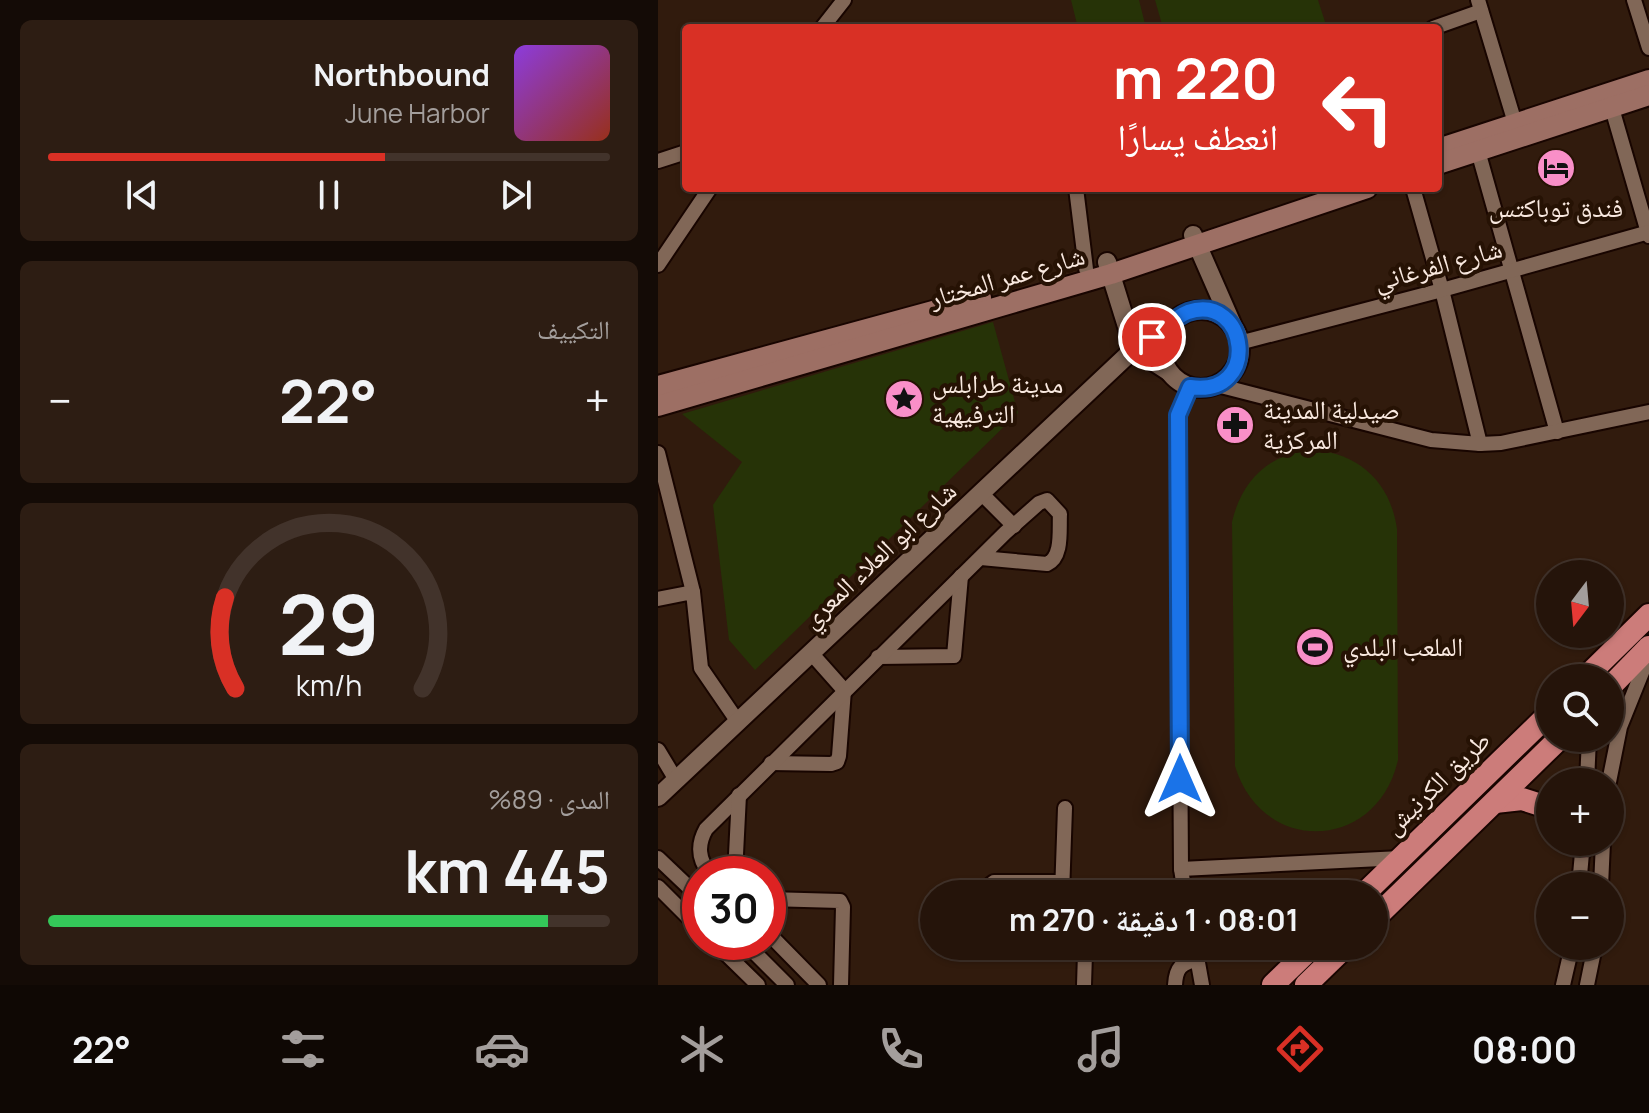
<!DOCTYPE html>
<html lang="ar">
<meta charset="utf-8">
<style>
:root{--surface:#25140a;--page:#2d1d13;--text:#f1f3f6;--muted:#a39e9c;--line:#42332b;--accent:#d93025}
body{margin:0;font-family:Manrope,"Noto Naskh Arabic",sans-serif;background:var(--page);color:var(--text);direction:rtl;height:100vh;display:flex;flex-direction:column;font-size:30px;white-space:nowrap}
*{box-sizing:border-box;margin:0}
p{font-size:26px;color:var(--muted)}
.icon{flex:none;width:44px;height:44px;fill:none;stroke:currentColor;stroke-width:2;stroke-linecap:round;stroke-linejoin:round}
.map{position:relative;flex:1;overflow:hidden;direction:ltr}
.details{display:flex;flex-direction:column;gap:20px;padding:20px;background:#140b06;width:658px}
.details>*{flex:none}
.top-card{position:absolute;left:24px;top:24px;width:760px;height:168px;border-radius:8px;box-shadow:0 2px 6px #0004,0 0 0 2px var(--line);direction:rtl;background:#d93025;color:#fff;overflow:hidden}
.needle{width:52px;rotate:196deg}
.controls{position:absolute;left:878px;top:560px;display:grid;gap:16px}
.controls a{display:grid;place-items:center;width:88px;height:88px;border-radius:50%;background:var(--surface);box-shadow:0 2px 6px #0004,0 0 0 2px var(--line);font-size:40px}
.speed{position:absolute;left:24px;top:856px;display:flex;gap:16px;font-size:40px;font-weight:700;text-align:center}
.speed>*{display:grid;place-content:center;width:104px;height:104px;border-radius:50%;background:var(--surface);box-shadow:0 2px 6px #0004,0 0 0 2px var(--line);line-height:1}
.speed .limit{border:12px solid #d22;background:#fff;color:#111}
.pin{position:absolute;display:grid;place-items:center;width:68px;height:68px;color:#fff;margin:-34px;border:4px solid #fff;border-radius:50%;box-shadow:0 2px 8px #0007}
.me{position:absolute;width:88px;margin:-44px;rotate:0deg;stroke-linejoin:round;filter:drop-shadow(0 0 6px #0008)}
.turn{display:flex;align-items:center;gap:28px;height:168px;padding:0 32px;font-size:36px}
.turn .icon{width:104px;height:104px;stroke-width:2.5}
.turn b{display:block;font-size:56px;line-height:68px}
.big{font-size:60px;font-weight:700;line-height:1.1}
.details .card{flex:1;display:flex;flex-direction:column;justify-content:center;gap:12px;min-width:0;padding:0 28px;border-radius:12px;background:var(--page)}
.details .dial{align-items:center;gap:0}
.dial svg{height:208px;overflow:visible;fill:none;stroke:var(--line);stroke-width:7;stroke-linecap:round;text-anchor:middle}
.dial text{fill:var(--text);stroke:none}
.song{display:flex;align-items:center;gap:24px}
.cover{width:96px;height:96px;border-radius:12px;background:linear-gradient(135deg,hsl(270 70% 55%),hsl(10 70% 35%))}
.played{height:8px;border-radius:4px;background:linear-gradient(90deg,var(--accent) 60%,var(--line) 60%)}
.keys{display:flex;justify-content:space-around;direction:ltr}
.heat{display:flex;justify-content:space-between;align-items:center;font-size:44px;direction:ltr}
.charge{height:12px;border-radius:6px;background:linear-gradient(90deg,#34c759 89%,var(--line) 0)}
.trip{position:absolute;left:262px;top:880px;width:468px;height:80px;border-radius:40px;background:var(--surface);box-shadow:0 2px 6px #0004,0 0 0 2px var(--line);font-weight:700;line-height:80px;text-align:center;direction:rtl}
.dock{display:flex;height:128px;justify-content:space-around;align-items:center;background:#0f0804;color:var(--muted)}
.dock .icon{width:56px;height:56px}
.dock .active{color:var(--accent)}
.dock b{font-size:36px;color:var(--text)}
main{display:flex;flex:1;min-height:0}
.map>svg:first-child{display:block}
</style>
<main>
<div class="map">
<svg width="991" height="985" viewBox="0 0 991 985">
<rect width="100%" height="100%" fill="#311b0d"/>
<g fill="#263307">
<polygon points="413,0 481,0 488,28 420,28"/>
<polygon points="497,0 660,0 669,28 505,28"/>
<polygon points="335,322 360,413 97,670 71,640 55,505 84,462 24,414"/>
<path d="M646,450C696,449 732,479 739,529L740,760C719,852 604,856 577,766L574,522C583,483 607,458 646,450Z"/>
</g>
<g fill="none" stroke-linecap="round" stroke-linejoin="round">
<g stroke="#180500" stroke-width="18">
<g id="minor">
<polyline points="820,0 857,123"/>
<polyline points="976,0 991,48"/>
<polyline points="164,28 186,0"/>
<polyline points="775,28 823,11"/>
<polyline points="951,98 991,236"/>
<polyline points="820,151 899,432"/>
<polyline points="0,161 28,152"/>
<polyline points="418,188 428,269"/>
<polyline points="755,188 784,290 822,444"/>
<polyline points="0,265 52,188"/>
<polyline points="581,343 784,290 991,232"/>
<polyline points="559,385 773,440 822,444 843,443 991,412"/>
<polyline points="0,453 35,592"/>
<polyline points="324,494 356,526"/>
<polyline points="0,599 35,592 43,668 80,722"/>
<polyline points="220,657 296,656 303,576"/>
<polyline points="0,750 18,780"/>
<polyline points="113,763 173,764 179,762 181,756 186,690 154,654"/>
<polyline points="929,782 931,738"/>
<polyline points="951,782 962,727 991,655"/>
<polyline points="0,858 42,898"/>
<polyline points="523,869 743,858"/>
<path d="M52,874C40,859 39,845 48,829L347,533L381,503L389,500L402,514C401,530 405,557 389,564L323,558"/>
<polyline points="77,874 81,795"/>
<polyline points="921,886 925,842"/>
<polyline points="943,886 945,842"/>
<polyline points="0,887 42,929"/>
<polyline points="329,894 332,885 336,882 404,882"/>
<polyline points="404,894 407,808"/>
<polyline points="527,894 523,869 520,415 532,387"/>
<polyline points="110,899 182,901 185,907 183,985"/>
<polyline points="110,933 161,985"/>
<polyline points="56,942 100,985"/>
<polyline points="86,942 129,985"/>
<polyline points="423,946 427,953 426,985"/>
<polyline points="537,946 544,985"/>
<polyline points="427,953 486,946"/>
<path d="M517,985C518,967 523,964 539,959"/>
<polyline points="905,985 914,946"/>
<polyline points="929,985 937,946"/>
</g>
</g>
<g stroke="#180500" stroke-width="22">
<g id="tertiary">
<polyline points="535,235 574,324"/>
<polyline points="449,262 476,349 510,371"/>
<circle cx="543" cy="349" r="39"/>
<polyline points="0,797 476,349 511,326"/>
</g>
</g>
<g stroke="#180500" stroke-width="24">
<g id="secondary">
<polyline points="780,149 991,80"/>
<polyline points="780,164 991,95"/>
<polyline points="0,386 323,298"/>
<polyline points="0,406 453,274 709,188"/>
</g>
</g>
<g stroke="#180500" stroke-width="26">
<g id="trunk">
<polyline points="927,678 991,615"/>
<polyline points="952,687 991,647"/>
<polyline points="837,802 864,799 892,808"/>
<polyline points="922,842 925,847"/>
<polyline points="706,894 892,713"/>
<polyline points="716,919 902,738"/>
<polyline points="615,985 655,946"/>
<polyline points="648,985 688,946"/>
</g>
</g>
<use href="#minor" stroke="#816757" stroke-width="14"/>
<use href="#tertiary" stroke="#816757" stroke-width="18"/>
<use href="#secondary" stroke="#9d6f64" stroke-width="20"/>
<use href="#trunk" stroke="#cc7c7a" stroke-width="22"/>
</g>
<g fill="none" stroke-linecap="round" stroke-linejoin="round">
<g stroke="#114b97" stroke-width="20">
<path id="route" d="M494,337C506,330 517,317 530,312C590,292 604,398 532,387L520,415L522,779"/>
</g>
<use href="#route" stroke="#1a73e8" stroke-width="14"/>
</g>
<defs>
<g id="hotel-disc" transform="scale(2)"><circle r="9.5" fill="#f98fc8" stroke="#261204"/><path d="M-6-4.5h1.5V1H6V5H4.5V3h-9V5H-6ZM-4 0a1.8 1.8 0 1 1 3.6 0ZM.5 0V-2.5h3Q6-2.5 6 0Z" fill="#111"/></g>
<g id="sight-disc" transform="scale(2)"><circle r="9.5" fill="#f98fc8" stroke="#261204"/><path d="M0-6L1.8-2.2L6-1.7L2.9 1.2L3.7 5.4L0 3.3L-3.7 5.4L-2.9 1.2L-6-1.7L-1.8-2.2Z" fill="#111"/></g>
<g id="pharmacy-disc" transform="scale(2)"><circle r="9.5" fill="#f98fc8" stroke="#261204"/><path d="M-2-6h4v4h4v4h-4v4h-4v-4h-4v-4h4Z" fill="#111"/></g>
<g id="stadium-disc" transform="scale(2)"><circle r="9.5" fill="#f98fc8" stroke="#261204"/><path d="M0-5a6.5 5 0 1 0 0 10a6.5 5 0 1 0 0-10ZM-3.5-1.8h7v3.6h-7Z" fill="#111"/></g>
</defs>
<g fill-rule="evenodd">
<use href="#hotel-disc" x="898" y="168"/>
<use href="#sight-disc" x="246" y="399"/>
<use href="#pharmacy-disc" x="577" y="425"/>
<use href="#stadium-disc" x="657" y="647"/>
</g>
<g text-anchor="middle" stroke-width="8" stroke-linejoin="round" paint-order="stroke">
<g font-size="26" fill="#f9e9e0" stroke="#261204" text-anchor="start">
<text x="898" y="217" text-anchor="middle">فندق توباكتس</text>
<text x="274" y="393">مدينة طرابلس<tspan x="274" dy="30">الترفيهية</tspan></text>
<text x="605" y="419">صيدلية المدينة<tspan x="605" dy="30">المركزية</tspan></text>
<text x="685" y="656">الملعب البلدي</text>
</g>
<g font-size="26" fill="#f9e9e0" stroke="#261204">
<text transform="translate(780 265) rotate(-15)" y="9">شارع الفرغاني</text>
<text transform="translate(349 277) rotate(-16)" y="9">شارع عمر المختار</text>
<text transform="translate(221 555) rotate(-43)" y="9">شارع ابو العلاء المعري</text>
<text transform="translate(779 783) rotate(-44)" y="9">طريق الكرنيش</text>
</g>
</g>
</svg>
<div class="controls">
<a><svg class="needle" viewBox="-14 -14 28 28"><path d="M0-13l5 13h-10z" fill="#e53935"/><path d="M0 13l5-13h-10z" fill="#a39e9c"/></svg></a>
<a><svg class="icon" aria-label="search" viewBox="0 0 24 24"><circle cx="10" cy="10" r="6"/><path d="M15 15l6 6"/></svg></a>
<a>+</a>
<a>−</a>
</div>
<div class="speed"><div class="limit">30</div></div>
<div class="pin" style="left:494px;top:337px;background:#d93025"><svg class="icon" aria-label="arrive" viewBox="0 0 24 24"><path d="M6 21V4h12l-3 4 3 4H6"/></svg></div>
<svg class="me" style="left:522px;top:779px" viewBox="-20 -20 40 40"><path d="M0-17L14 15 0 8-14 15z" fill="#1a73e8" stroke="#fff" stroke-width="4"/></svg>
<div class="trip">08:01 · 1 دقيقة · 270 m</div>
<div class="top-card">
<div class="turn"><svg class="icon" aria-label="left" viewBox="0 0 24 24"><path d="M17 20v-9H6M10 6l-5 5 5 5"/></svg><div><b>220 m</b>انعطف يسارًا</div></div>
</div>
</div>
<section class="details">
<div class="card">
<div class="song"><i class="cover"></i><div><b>Northbound</b><p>June Harbor</p></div></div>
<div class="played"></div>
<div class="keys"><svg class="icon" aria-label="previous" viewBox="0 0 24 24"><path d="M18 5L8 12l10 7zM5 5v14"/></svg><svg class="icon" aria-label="pause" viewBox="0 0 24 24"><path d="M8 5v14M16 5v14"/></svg><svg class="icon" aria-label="next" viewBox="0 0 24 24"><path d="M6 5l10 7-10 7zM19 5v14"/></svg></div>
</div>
<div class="card"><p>التكييف</p>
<div class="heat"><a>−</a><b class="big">22°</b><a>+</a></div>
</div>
<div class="card dial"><svg viewBox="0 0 100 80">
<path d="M14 69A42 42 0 1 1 86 69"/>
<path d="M14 69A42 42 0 0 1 10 34" stroke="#d93025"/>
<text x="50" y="56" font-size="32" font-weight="700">29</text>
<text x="50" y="72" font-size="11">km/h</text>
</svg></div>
<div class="card"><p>المدى · 89%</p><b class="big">445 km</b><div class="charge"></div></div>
</section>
</main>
<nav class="dock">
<b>08:00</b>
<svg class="icon active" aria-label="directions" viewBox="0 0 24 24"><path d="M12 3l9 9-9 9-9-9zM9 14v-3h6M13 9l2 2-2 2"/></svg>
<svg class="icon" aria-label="music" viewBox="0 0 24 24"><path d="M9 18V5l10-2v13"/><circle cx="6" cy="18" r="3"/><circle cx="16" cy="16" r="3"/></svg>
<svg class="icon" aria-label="phone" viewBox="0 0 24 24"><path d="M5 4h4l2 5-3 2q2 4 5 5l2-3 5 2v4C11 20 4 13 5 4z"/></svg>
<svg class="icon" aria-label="climate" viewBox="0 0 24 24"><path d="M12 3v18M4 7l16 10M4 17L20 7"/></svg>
<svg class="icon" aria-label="car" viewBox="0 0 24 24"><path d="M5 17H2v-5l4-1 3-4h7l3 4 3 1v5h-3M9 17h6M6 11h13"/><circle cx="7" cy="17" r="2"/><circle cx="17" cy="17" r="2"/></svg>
<svg class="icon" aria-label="filters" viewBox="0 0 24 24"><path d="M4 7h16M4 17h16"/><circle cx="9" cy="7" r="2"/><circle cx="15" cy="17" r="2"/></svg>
<b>22°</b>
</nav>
